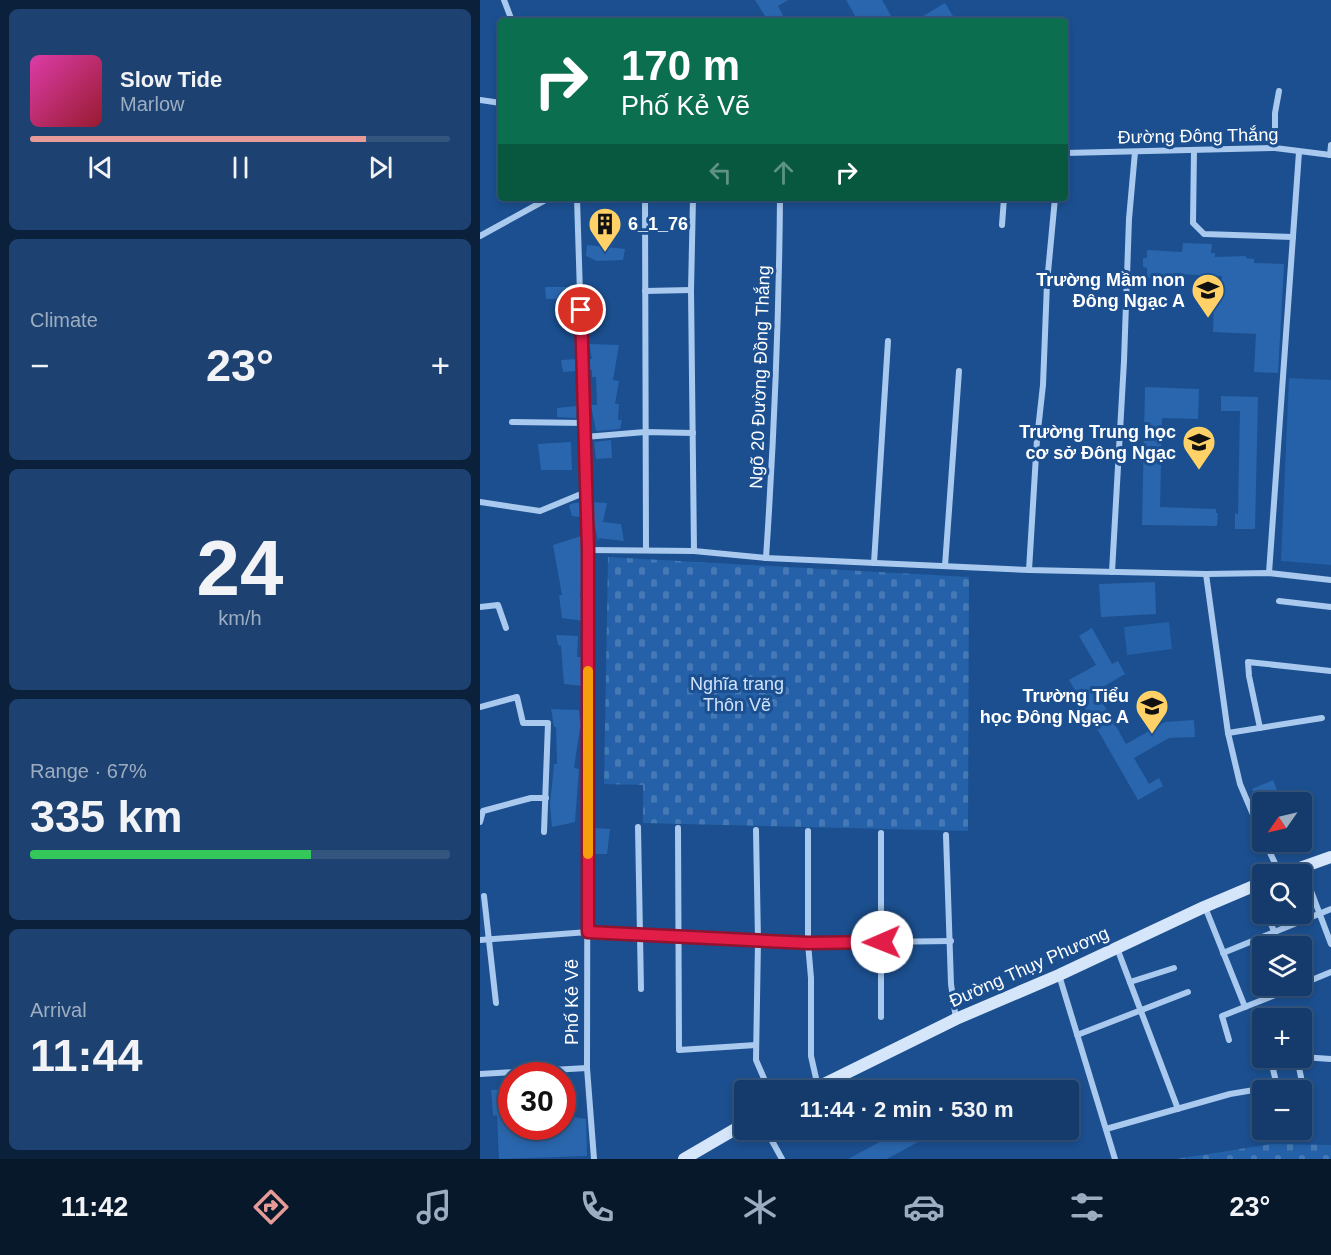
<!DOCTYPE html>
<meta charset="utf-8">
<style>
:root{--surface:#143b6b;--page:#1d4271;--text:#f1f3f6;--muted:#9dadc1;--line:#33557e;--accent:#e69b98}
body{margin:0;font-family:Helvetica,sans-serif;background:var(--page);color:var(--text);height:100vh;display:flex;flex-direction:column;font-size:22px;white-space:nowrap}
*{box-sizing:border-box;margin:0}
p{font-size:20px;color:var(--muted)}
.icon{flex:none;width:33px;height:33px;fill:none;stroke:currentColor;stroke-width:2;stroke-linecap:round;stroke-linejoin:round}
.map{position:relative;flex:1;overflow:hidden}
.side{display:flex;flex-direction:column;gap:9px;padding:9px;background:#0b203b;width:480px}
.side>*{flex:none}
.top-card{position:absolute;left:18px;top:18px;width:570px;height:183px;border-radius:6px;box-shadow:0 3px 9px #0003,0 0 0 2px var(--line);background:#0b6e4f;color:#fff;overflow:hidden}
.needle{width:39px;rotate:236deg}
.fabs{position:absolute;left:772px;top:792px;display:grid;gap:12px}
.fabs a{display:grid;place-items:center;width:60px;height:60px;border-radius:6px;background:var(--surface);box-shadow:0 3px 9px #0003,0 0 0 2px var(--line);font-size:30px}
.speed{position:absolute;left:18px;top:1062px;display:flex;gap:12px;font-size:30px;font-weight:700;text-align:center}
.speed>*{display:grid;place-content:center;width:78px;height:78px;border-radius:50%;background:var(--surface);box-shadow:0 3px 9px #0003,0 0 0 2px var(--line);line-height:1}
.speed .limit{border:9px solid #d22;background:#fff;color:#111}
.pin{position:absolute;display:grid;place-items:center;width:51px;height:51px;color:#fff;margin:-26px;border:3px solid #fff;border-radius:50%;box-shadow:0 2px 6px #0007}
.me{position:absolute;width:66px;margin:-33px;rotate:269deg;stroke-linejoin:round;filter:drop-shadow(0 0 4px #0008)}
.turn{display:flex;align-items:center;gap:21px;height:126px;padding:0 24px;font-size:27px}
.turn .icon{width:78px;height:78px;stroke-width:2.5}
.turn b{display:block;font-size:42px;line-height:51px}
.lanes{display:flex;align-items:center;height:57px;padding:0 24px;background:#0003;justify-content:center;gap:30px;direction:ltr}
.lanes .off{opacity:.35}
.big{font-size:45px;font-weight:700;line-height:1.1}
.side .tile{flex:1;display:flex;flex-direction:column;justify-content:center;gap:9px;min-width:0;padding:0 21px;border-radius:9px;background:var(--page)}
.side .dial{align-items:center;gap:0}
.dial b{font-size:78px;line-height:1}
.song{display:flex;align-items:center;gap:18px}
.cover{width:72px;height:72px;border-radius:9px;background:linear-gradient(135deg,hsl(320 70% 55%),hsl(350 70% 35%))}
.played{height:6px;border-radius:3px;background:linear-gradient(90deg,var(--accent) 80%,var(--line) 80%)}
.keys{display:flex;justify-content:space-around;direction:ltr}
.heat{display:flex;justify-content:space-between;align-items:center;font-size:33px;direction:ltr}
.charge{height:9px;border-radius:4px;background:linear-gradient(90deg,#34c759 67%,var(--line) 0)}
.trip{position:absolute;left:254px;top:1080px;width:345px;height:60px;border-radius:6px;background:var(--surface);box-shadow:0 3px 9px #0003,0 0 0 2px var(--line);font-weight:700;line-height:60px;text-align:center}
.dock{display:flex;height:96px;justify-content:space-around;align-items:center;background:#08182b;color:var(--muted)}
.dock .icon{width:42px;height:42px}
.dock .current{color:var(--accent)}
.dock b{font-size:27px;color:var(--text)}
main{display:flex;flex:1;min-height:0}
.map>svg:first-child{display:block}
</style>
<main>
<section class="side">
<div class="tile">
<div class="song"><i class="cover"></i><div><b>Slow Tide</b><p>Marlow</p></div></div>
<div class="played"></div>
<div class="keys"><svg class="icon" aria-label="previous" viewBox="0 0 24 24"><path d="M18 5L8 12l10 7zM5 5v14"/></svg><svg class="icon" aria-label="pause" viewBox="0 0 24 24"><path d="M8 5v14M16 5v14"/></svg><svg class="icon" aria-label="next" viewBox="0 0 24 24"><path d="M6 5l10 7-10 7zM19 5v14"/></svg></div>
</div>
<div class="tile"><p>Climate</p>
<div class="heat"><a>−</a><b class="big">23°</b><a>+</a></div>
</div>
<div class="tile dial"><b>24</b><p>km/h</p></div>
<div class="tile"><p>Range · 67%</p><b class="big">335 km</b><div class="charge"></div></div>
<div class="tile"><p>Arrival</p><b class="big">11:44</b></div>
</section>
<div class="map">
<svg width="851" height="1159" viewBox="0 0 851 1159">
<defs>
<pattern id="cemetery-stones" width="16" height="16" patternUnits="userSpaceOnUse" patternTransform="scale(1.5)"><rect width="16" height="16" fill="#2461a8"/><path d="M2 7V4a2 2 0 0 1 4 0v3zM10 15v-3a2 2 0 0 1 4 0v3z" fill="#4579b5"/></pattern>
</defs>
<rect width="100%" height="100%" fill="#1b4f8f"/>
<g fill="#2461a8">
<polygon points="809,378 851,380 851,565 801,561"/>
<polygon points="689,622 692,649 647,655 644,627"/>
</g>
<g fill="url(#cemetery-stones)">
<polygon points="128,557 489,577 488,831 163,823 163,785 124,784"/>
<polygon points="792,1144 851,1145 851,1159 696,1159"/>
</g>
<g fill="#2a66ad">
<polygon points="275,0 308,0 298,6 306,21 288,21"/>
<polygon points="366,0 402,0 414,21 378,21"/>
<polygon points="465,3 476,21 435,21"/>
<polygon points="703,243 732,244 731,253 735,253 735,257 766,256 766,258 774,259 774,263 804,264 798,373 774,372 776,334 733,332 734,297 741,297 742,276 694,274 693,279 667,278 667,268 663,267 663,258 667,258 667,250 702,252"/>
<polygon points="107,245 145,249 143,260 117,261 106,256"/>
<polygon points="65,287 91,287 91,299 66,299"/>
<polygon points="95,310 96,326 87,325 85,311"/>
<polygon points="109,344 139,345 133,380 139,381 135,404 139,404 138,420 142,420 140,429 116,431 111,405 117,405 116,377 112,377 112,370 108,370 107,359 112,359"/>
<polygon points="97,359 97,371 83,372 81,360"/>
<polygon points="665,387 719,389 718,419 682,418 680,507 736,509 736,513 738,513 737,526 662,525"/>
<polygon points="741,396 778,397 775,529 755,529 755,513 758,514 760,411 741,411"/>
<polygon points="97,406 96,418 77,417 77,408"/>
<polygon points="131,440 132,458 116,459 114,442"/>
<polygon points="91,442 92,470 61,470 58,444"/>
<polygon points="113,502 127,503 123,522 141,524 144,541 119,538 118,542 112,510"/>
<polygon points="94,503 100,503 100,517 92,516 89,505"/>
<polygon points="101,536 103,574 100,597 103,597 103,621 82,618 79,595 82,595 73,545"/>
<polygon points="675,582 676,614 621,617 619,584"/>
<polygon points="612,628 632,664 638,661 645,674 616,691 646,744 685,722 714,720 715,737 689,738 654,758 669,784 679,778 683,786 658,800 589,680 616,665 599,636"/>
<polygon points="76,635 98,636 97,657 103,657 102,686 84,684 81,646 78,645"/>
<polygon points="71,709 99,710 101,728 100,728 94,768 99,769 95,822 72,827 70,805 74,764 77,764 76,727 74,727"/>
<polygon points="793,780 802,802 778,802 772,789"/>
<polygon points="113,828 130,829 127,854 113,854"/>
<polygon points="32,1089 32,1126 86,1126 86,1116 106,1119 107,1156 19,1159 17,1115 13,1116 11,1090"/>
<polygon points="422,1130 446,1130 449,1136 407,1159 368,1159"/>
</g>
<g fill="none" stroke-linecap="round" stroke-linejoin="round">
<g stroke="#a9c9ee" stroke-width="6">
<polyline points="24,0 32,21"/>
<polyline points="0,100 21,103"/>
<polyline points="795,148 795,113 799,91"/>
<polyline points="714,150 713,223 724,234 813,237"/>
<polyline points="585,153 795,148 851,155"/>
<polyline points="850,155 851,145"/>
<polyline points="97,198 108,550 107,1068 114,1159"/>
<polyline points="165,198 166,550"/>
<polyline points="213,198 211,290 214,551"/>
<polyline points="522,225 524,198"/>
<polyline points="0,236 69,198"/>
<polyline points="165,291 211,290"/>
<polyline points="32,422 104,423"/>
<polyline points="105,437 165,432 213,433"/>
<polyline points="0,502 60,511 106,492"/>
<polyline points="108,550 214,551 286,558 549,570 726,574 789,573 851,580"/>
<path d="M286,558C294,438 299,318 300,198"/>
<polyline points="394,563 408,341"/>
<polyline points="465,566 479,371"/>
<polyline points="549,570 557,439 563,385 567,283 575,198"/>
<polyline points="632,572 644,361 649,219 655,152"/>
<polyline points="789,573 819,152"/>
<polyline points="726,574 748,733 760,784 783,838"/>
<polyline points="799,601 851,607"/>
<polyline points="0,607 18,605 26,628"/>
<polyline points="0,707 37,697 43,723 68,723 64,832"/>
<polyline points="780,728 769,676 768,662 851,671"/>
<polyline points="748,733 842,718"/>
<polyline points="0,822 3,811 51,798 66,798"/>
<polyline points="158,827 161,989"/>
<polyline points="198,828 199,1050 276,1045"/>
<polyline points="276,830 278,941 276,1060 289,1090"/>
<polyline points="328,831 328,943 331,978 331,1056 338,1087"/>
<polyline points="401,833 401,1017"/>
<polyline points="466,835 471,984 476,1019"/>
<polyline points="785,842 800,874"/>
<polyline points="822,867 851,944"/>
<polyline points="776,885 783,903"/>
<polyline points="4,896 16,1003"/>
<polyline points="725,907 765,1007"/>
<polyline points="787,914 800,946"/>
<polyline points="0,940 108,932 328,943 471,941"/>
<polyline points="637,948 698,1109"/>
<polyline points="743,953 851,909"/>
<polyline points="579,975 635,1159"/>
<polyline points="650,982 694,968"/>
<polyline points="822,984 851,972"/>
<polyline points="597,1035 708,992"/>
<polyline points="749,1040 742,1016 818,986"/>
<polyline points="822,1057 851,1059"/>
<polyline points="792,1065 797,1086"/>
<polyline points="0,1074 107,1068"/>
<polyline points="626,1129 750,1094 822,1082 817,1058"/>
<polyline points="286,1130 302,1159"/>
</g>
<g stroke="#d6e6fa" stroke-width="12">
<polyline points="803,874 851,857"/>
<polyline points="332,1090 476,1019 579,975 724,907 783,882"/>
<polyline points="204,1159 264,1124"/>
</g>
</g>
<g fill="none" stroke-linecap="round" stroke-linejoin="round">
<g stroke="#92132f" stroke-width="15">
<polyline id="route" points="101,310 108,550 108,932 328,943 402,942"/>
</g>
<use href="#route" stroke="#e11d48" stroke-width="10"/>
<polyline stroke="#f59e0b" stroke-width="10" points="108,854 108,671"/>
</g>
<defs>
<g id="building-pin" transform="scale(1.725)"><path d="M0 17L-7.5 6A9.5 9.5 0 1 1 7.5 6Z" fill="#ffd166" stroke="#1b4f8f"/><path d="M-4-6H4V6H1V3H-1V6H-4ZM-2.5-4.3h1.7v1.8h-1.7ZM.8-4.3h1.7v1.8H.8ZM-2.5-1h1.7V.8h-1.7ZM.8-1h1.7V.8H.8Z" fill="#111"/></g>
<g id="school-pin" transform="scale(1.725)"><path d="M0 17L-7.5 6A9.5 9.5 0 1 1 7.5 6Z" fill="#ffd166" stroke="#1b4f8f"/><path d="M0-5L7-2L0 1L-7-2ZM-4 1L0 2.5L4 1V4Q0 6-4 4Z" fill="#111"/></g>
</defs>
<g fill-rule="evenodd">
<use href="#building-pin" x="125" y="224"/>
<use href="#school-pin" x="728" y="290"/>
<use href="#school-pin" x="719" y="442"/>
<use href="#school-pin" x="672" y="706"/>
</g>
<g text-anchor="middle" stroke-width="6" stroke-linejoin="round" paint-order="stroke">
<g font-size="18" fill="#fff" stroke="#1b4f8f">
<text transform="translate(718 136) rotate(-1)" y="6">Đường Đông Thắng</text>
<text transform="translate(280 377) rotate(-88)" y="6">Ngõ 20 Đường Đồng Thắng</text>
<text transform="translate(549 967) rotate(-24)" y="6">Đường Thụy Phương</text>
<text transform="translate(92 1002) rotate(-90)" y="6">Phố Kẻ Vẽ</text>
</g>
<g font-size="18" font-weight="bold" fill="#fff" stroke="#1b4f8f" text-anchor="end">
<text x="148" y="230" text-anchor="start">6_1_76</text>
<text x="705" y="286">Trường Mầm non<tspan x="705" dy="21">Đông Ngạc A</tspan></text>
<text x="696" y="438">Trường Trung học<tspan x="696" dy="21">cơ sở Đông Ngạc</tspan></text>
<text x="649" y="702">Trường Tiểu<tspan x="649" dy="21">học Đông Ngạc A</tspan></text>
</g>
<g font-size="18" fill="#cfe3fa" stroke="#1b4f8f">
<text x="257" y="690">Nghĩa trang<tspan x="257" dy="21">Thôn Vẽ</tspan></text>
</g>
</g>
</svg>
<div class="fabs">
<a><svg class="needle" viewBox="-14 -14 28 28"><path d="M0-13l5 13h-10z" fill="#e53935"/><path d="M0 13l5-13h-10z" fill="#9dadc1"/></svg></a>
<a><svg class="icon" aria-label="search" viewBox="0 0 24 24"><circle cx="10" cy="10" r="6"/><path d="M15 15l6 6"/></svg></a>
<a><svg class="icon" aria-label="layers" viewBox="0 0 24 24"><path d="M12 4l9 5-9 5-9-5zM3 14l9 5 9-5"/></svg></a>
<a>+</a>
<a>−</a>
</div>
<div class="speed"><div class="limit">30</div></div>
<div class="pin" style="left:101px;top:310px;background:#d93025"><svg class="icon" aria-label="arrive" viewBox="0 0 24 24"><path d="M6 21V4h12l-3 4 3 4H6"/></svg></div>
<svg class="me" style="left:402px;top:942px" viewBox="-20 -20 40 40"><circle r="19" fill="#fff"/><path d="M0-13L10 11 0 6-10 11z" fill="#e11d48"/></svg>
<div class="trip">11:44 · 2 min · 530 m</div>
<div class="top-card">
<div class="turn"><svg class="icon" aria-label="right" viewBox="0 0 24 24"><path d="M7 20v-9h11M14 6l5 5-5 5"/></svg><div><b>170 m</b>Phố Kẻ Vẽ</div></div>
<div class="lanes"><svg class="icon off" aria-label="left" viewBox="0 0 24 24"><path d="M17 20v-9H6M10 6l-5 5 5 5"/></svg><svg class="icon off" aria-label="ahead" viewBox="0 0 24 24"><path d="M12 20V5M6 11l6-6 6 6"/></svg><svg class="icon" aria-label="right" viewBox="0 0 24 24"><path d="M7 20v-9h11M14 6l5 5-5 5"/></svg></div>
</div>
</div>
</main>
<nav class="dock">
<b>11:42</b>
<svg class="icon current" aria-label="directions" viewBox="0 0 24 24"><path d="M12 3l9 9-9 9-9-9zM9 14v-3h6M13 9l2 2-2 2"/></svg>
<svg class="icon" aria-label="music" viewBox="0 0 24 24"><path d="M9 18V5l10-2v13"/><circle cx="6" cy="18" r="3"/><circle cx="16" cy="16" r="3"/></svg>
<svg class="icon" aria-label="phone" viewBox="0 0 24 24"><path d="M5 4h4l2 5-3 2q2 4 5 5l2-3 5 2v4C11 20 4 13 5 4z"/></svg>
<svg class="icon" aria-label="climate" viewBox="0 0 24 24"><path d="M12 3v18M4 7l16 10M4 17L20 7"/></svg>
<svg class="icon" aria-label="car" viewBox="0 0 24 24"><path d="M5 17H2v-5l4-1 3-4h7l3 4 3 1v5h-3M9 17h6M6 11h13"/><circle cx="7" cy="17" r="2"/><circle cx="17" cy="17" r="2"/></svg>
<svg class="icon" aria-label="filters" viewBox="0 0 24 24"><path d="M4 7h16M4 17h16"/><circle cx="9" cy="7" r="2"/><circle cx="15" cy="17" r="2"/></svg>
<b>23°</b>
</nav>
